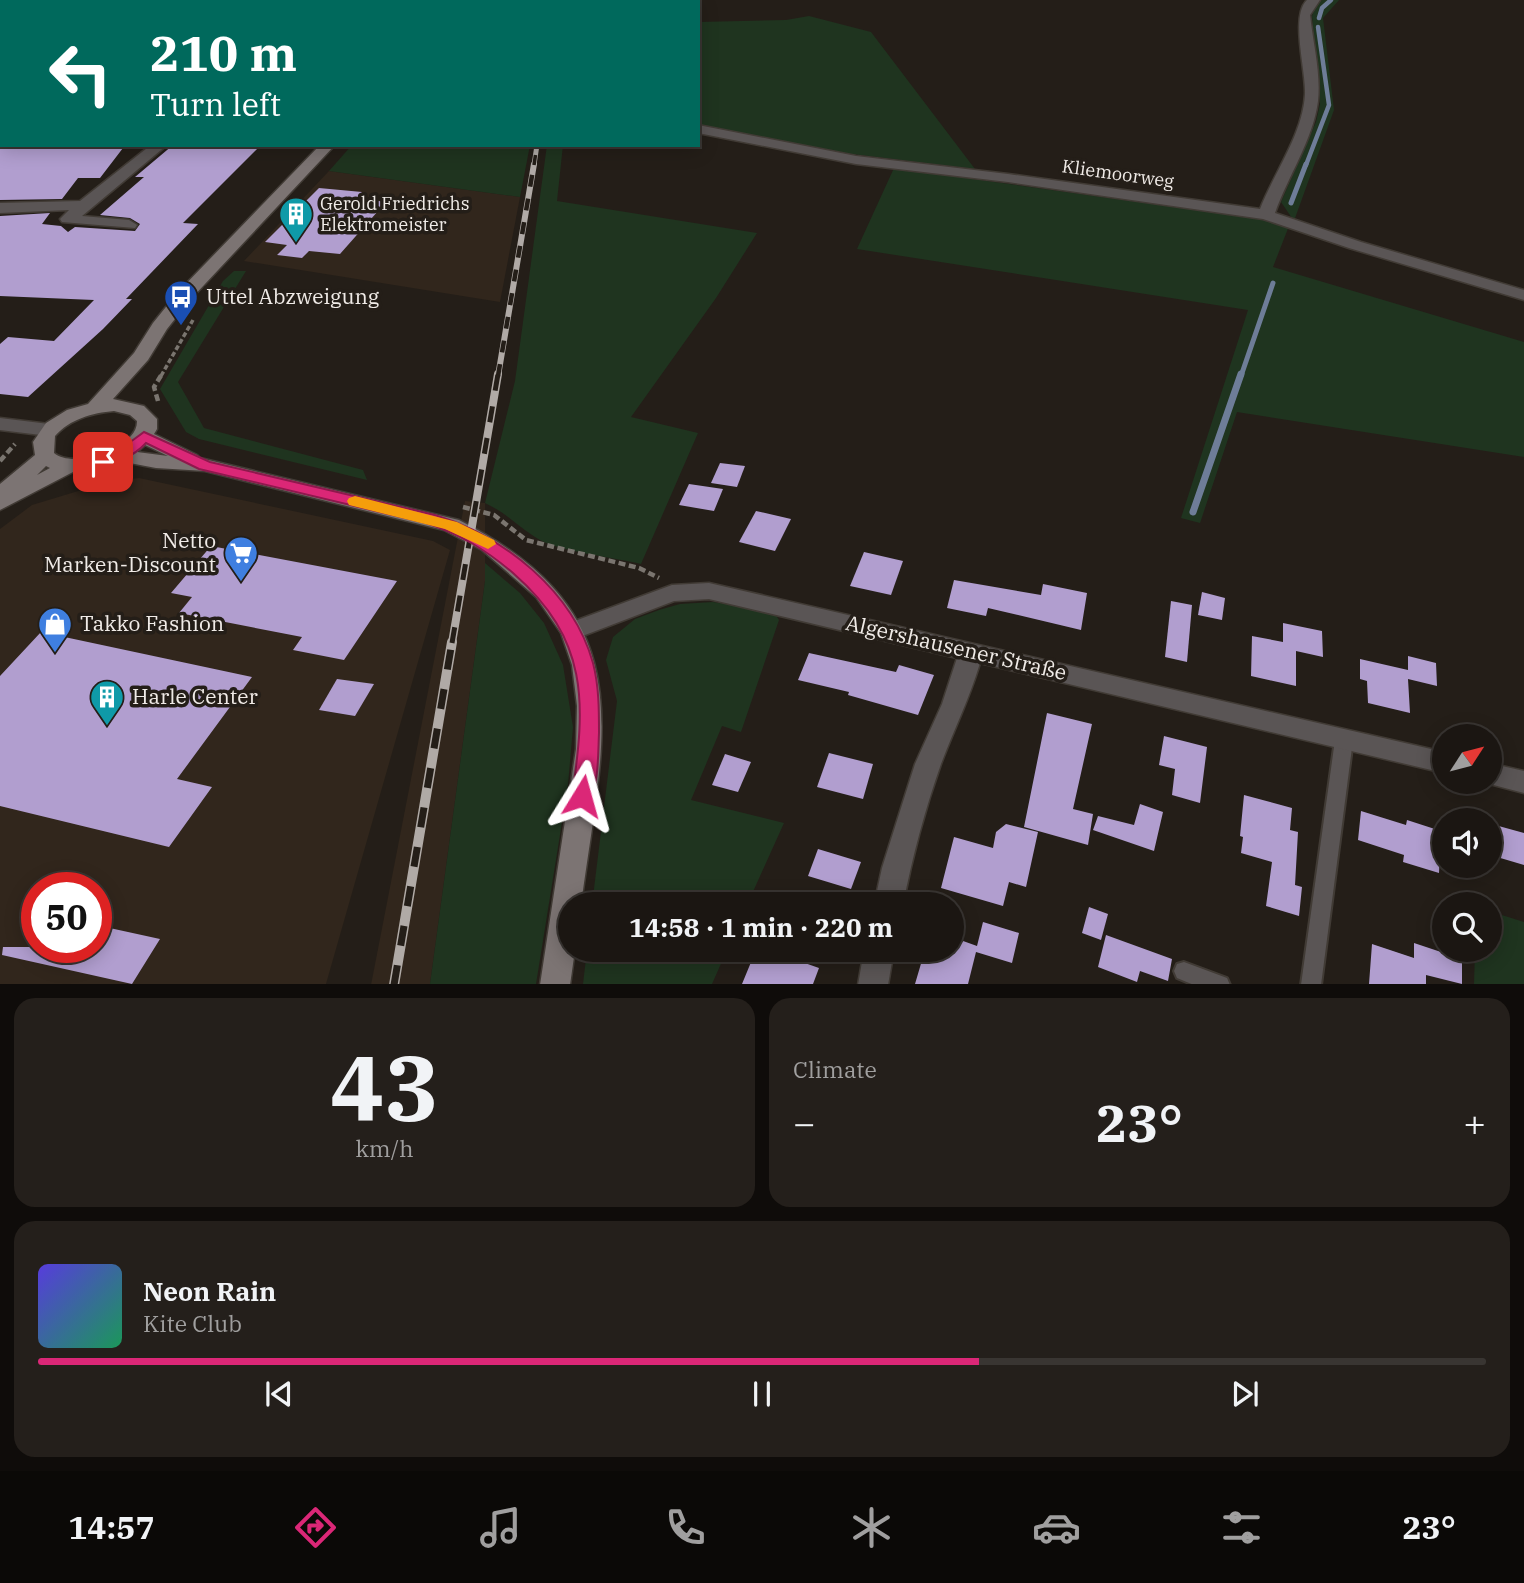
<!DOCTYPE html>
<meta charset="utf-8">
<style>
:root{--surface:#1b1612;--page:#241f1b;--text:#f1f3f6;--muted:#a09f9f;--line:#393532;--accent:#db2777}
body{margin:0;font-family:"IBM Plex Serif",serif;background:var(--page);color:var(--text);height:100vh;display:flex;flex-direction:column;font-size:26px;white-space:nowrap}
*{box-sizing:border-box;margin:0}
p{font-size:23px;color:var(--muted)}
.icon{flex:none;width:38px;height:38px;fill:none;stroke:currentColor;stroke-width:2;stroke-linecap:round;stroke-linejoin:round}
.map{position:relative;height:984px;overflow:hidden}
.drawer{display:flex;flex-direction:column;gap:14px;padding:14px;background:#0f0c0a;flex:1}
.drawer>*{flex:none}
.banner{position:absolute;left:0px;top:0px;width:700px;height:147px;box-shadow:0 4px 18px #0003,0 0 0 2px var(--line);background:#00695c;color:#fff;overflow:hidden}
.needle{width:46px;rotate:54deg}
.buttons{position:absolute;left:1432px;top:724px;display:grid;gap:14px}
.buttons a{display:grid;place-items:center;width:70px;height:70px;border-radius:50%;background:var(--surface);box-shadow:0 4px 18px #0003,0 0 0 2px var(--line);font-size:35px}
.speed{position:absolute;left:21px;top:872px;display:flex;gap:14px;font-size:35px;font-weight:700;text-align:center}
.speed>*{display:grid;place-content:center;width:91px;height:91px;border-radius:50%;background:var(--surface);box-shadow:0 4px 18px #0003,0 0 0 2px var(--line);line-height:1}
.speed .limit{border:10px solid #d22;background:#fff;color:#111}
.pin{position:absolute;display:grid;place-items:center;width:60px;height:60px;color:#fff;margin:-30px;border-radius:14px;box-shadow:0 4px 10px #0006}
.me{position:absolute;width:77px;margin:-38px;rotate:8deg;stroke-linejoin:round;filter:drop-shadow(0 0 5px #0008)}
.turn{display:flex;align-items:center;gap:24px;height:147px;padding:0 35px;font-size:32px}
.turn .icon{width:91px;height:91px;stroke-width:2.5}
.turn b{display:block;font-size:49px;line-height:60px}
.big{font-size:52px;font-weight:700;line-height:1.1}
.drawer .tile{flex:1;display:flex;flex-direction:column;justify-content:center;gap:10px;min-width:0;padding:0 24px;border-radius:21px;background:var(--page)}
.drawer .dial{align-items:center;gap:0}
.dial b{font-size:91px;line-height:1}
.song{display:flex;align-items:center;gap:21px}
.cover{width:84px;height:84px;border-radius:10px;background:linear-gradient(135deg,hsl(250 70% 55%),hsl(150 70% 35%))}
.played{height:7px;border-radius:4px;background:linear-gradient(90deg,var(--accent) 65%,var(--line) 65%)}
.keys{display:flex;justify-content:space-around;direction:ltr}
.heat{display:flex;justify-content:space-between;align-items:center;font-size:38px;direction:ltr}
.drawer .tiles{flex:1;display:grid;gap:14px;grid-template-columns:1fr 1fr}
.tile:last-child{grid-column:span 2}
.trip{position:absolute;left:558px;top:892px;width:406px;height:70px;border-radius:35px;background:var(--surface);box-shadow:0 4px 18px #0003,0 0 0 2px var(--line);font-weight:700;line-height:70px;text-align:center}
.dock{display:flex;height:112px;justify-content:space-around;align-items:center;background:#0b0907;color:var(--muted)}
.dock .icon{width:49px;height:49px}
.dock .current{color:var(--accent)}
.dock b{font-size:32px;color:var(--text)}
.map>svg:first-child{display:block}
</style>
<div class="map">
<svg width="1524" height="985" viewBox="0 0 1524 985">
<rect width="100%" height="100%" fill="#241e18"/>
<g fill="#31261c" fill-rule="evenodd">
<polygon points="329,171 520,197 500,302 244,261"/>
<path d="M139,478L433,541L450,550L326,984L0,985V529L32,505L108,482ZM37,887H96V947H37Z"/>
<polygon points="465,501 485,503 485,581 430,984 371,985"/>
</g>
<g fill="#1f341f">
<polygon points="1322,0 1339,0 1323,18 1334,110 1294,221 1281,202 1316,122 1320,104 1312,16 1315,6"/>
<polygon points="809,16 871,32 975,169 852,154 698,125 698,22 786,20"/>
<polygon points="352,145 530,145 520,197 329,171"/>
<path d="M547,145H563L557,201L757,233L716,298L631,417L698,433L641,564C616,558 566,552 544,542C521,530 509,514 485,503L515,381Z"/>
<polygon points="894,168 1259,219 1289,226 1273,267 1524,342 1524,457 1237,412 1200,523 1181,518 1248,310 857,249"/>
<polygon points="234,271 246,271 178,382 204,428 363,470 367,480 199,439 186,432 160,389 223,281"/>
<polygon points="485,563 520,593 544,623 563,665 573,727 568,785 536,984 430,984 485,581"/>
<polygon points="713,602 774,612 779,620 741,732 722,726 691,800 784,823 747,905 592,905 617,701 606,660 613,637 635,619 659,610 680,604"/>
<polygon points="1489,911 1524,922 1524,984 1474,984 1475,950 1489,950"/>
<polygon points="587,950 727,950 712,984 583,984"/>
</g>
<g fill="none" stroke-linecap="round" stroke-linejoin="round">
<g stroke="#6e7d98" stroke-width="4.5">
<polyline points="1319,18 1322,8 1331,0"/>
<polyline points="1306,165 1329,105 1318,27"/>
</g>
<g stroke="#6e7d98" stroke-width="5">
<polyline points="1291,203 1306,164"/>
<polyline points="1241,376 1273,283"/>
</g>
<polyline stroke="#6e7d98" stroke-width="7" points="1193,512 1241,374"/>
</g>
<g fill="#b19ecf">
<polygon points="0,145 91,145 91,148 123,148 100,178 78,178 62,199 0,200"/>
<polygon points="173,145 261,145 183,223 198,224 126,299 132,299 103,329 28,397 0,394 0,344 8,337 54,341 94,300 0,296 0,216 50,213 42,224 61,226 68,232 75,227 135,231 140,224 130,218 100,215 144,177 135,177"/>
<polygon points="319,188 362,192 357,198 386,202 340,254 309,251 302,258 277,255 287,245 265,242"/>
<polygon points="720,463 745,466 737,487 711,483"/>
<polygon points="689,484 723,489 714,511 679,505"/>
<polygon points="756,511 791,519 775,551 739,542"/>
<polygon points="211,546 397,581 344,660 293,650 302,637 179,613 192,597 171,593"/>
<polygon points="864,552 903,561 891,595 850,586"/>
<polygon points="954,580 1041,595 1043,584 1087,593 1081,630 988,608 986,616 947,608"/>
<polygon points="1202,592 1225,598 1222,620 1198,615"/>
<polygon points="1171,601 1192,605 1187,662 1165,657"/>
<polygon points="1283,623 1322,631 1323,657 1296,651 1296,686 1251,676 1252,636 1283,642"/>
<polygon points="41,632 252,677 177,779 212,787 169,847 0,806 0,676"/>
<polygon points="809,653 896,672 899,665 934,675 918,715 848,695 849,692 798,680"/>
<polygon points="1408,656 1436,663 1437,686 1408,679 1410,713 1368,703 1367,681 1360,679 1360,659 1408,670 1408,674"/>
<polygon points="337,679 374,684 355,716 319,710"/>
<polygon points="1047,713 1092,724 1073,809 1093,814 1088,845 1024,827"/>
<polygon points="1164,736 1207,747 1200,803 1172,795 1175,769 1159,765"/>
<polygon points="829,753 873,764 863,799 817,787"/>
<polygon points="725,754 751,762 738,792 712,785"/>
<polygon points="1244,795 1292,808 1290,830 1298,832 1295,885 1302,887 1299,916 1266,906 1272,862 1241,853 1243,837 1240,836"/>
<polygon points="1140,804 1163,812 1154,851 1093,830 1098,816 1134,825"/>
<polygon points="1361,811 1406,825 1407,820 1441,831 1439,873 1403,862 1404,855 1358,840"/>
<polygon points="1006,824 1038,832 1026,887 1009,882 1003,906 941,888 954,837 993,848 996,832"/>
<polygon points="1495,825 1524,833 1524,865 1497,857"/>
<polygon points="818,849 861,862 851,889 808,876"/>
<polygon points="1089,907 1108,914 1101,940 1082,933"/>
<polygon points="983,922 1019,933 1012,963 976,952 968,984 915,984 925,950 952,950 952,937 977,946"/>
<polygon points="96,925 160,939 132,984 2,955 3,947 96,947"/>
<polygon points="1106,935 1172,959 1168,981 1140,971 1137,982 1098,967"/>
<polygon points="1414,943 1462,959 1462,984 1426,975 1426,984 1369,984 1372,944 1414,958"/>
<polygon points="756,950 784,950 782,955 819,968 813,984 742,984"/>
</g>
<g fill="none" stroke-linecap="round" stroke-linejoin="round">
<g stroke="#413b35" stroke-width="4">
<g id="lane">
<polygon points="173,0 184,0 182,2"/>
<polygon points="1344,733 1350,735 1353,740 1321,985 1301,985 1335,740 1338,735"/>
<polygon points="1184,962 1227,978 1230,985 1194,985 1177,978 1174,971 1177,964"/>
</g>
</g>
<g stroke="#413b35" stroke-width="3">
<g id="street">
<path d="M1307,0H1320L1310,15C1313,43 1321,73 1318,101C1313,140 1288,176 1275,213L1361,242L1524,290V300L1349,248L1263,219L1008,182L856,164L698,133V125L856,156L1008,174L1260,209C1274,173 1303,134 1305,94C1306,70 1290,16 1307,0Z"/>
<polygon points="2,18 2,26 0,27 0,19"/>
<rect x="0" y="58" width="2" height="8"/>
<polygon points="151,145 167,145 82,216 129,220 137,225 135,228 62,222 60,219 69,210 0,213 0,203 80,201"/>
<polygon points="0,418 49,424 56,426 59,430 56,434 49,436 0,430"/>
<path d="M709,583L1444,752V773L980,663C969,700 954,729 941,764C925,809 912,858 903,905H874L882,868L915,764L942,704L957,658L709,599L674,601L572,640L564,637L560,631L564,625L672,585Z"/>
<polygon points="1489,763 1524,771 1524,793 1482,782 1489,782"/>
<polygon points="864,950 894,950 888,985 858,985"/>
</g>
</g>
<g stroke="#413b35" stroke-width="3">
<g id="secondary">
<rect x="372" y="0" width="12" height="2"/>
<path d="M320,145H335L190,300L167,329L148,360L113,399L144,406L157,419V429L154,434L197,455L200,458L459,520C645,614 604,732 581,905H570V950H575L570,985H540L576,749L577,706L572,665L561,633L536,597L482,550L444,530L205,471L156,468L119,461L90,470L73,472L0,510V484L35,455L33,442L46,423L67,410L88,404L134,353L153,323L178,292ZM114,411L130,415L137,421C138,448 74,470 54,453L55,436C70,419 92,413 114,411ZM145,445L168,456L137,452ZM46,466L50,468L37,475Z"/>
</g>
</g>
<polyline stroke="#7a756f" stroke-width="3.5" stroke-dasharray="5 2.5" stroke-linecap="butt" points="161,376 193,320"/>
<g stroke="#7a756f" stroke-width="4.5" stroke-dasharray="7 3.5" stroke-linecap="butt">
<polyline points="158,401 154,387 162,374"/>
<polyline points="0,461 15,444"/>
<polyline points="463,507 494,515 526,540 639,568 659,578"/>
</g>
<use href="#lane" fill="#5a5555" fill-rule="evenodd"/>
<use href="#street" fill="#5a5555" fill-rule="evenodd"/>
<use href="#secondary" fill="#7c7473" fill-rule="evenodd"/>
<g stroke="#b0aaa6" stroke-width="5">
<polyline id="rail-far3" points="534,165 537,145"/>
</g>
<g stroke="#b0aaa6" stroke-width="6">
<polyline id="rail-far2" points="498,376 534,164"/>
</g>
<g stroke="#b0aaa6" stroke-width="8">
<polyline id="rail-far1" points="452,643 498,374"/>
</g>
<g stroke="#b0aaa6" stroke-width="10">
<polyline id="rail" points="394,985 452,642"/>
</g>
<use href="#rail-far3" stroke="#241e18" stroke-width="3.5" stroke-dasharray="10" stroke-linecap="butt"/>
<use href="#rail-far2" stroke="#241e18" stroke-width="4.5" stroke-dasharray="12" stroke-linecap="butt"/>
<use href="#rail-far1" stroke="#241e18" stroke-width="5" stroke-dasharray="16" stroke-linecap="butt"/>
<use href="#rail" stroke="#241e18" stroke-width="7" stroke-dasharray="20" stroke-linecap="butt"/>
</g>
<path fill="#db2777" stroke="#8e194d" stroke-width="2" d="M144,432L210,462L435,515C504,536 573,591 593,663C599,686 599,710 599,733C598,754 599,783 589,802L582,805L575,802L572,796C586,702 589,640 513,573C486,550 460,534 426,523L199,469L146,443C136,454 112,468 98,465L96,462L98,458L129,443Z"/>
<polygon fill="#f59e0b" points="355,496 457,522 494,540 496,544 488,549 445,529 349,505 347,501 349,498"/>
<defs>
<g id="building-pin" transform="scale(1.75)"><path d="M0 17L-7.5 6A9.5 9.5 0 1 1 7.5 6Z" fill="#0f9aa8" stroke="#241e18"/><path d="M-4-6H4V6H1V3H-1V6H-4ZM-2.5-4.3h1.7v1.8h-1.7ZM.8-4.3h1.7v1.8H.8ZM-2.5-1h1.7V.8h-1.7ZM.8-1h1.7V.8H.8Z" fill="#fff"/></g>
<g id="bus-pin" transform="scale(1.75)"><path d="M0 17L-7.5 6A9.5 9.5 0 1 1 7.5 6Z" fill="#1a4fb4" stroke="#241e18"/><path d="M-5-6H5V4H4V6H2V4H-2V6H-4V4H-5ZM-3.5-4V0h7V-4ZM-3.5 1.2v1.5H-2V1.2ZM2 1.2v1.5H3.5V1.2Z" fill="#fff"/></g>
<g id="supermarket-pin" transform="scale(1.75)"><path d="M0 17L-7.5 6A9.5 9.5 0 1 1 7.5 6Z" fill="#3f7fe0" stroke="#241e18"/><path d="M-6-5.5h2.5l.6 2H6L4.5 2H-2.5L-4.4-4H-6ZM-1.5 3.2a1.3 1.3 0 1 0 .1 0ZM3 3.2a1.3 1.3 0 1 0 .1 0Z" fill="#fff"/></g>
<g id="shop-pin" transform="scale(1.75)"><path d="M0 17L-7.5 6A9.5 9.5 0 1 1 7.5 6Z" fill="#3f7fe0" stroke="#241e18"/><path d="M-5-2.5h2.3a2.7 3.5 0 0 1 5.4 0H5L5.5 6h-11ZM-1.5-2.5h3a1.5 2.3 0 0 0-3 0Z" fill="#fff"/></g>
</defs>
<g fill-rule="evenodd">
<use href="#building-pin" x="296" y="214"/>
<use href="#bus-pin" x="181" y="297"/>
<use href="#supermarket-pin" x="241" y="553"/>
<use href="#shop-pin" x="55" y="624"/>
<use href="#building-pin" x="107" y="697"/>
</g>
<g text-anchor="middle" stroke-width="7" stroke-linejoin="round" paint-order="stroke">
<g font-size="18" fill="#f0ebe7" stroke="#241e18">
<text transform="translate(1118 174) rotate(8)" y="6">Kliemoorweg</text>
</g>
<g font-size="18" fill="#f0ebe7" stroke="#241e18" text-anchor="start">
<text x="320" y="210">Gerold Friedrichs<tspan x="320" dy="21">Elektromeister</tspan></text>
</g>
<g font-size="21" fill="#f0ebe7" stroke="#241e18" text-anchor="start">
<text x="206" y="304">Uttel Abzweigung</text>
<text x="216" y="548" text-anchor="end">Netto<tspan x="216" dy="24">Marken-Discount</tspan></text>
<text x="80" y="631">Takko Fashion</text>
<text x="132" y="704">Harle Center</text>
</g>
<g font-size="21" fill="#f0ebe7" stroke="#241e18">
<text transform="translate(956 648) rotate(13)" y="7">Algershausener Straße</text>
</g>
</g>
</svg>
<div class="buttons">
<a><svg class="needle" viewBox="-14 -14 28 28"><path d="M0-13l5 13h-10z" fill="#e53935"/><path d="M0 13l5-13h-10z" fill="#a09f9f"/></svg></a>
<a><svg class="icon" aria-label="sound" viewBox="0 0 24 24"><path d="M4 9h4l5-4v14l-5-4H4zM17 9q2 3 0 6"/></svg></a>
<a><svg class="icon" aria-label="search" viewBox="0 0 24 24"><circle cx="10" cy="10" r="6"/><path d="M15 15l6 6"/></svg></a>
</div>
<div class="speed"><div class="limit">50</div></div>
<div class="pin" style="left:103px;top:462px;background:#d93025"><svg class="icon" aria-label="arrive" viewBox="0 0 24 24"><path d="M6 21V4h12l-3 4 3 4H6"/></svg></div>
<svg class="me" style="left:582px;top:796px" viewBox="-20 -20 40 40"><path d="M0-17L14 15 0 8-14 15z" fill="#db2777" stroke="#fff" stroke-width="4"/></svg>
<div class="trip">14:58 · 1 min · 220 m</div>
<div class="banner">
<div class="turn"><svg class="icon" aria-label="left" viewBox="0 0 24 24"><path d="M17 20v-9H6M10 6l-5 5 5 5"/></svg><div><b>210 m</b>Turn left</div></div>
</div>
</div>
<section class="drawer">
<div class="tiles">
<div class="tile dial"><b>43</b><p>km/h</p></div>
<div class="tile"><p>Climate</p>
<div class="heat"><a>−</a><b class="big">23°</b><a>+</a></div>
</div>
<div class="tile">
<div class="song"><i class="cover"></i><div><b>Neon Rain</b><p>Kite Club</p></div></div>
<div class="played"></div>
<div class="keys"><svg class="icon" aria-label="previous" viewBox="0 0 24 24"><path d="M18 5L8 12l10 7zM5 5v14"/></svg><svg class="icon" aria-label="pause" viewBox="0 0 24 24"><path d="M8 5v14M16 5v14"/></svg><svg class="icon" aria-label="next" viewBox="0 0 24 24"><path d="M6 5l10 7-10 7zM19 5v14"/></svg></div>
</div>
</div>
</section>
<nav class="dock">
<b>14:57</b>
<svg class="icon current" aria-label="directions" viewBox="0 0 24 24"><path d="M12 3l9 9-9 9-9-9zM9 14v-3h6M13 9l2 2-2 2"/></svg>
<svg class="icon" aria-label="music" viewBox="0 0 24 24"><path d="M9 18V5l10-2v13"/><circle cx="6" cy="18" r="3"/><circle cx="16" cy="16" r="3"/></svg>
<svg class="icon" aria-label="phone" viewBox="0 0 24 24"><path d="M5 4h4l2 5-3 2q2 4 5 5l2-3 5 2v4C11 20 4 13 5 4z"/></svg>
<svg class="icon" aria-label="climate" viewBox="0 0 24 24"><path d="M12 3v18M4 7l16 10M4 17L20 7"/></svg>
<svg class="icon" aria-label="car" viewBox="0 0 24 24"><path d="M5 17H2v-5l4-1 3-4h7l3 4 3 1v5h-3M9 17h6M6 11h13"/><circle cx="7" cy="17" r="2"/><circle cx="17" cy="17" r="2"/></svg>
<svg class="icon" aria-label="filters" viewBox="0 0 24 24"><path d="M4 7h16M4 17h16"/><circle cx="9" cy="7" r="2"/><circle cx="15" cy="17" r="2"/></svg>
<b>23°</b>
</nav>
